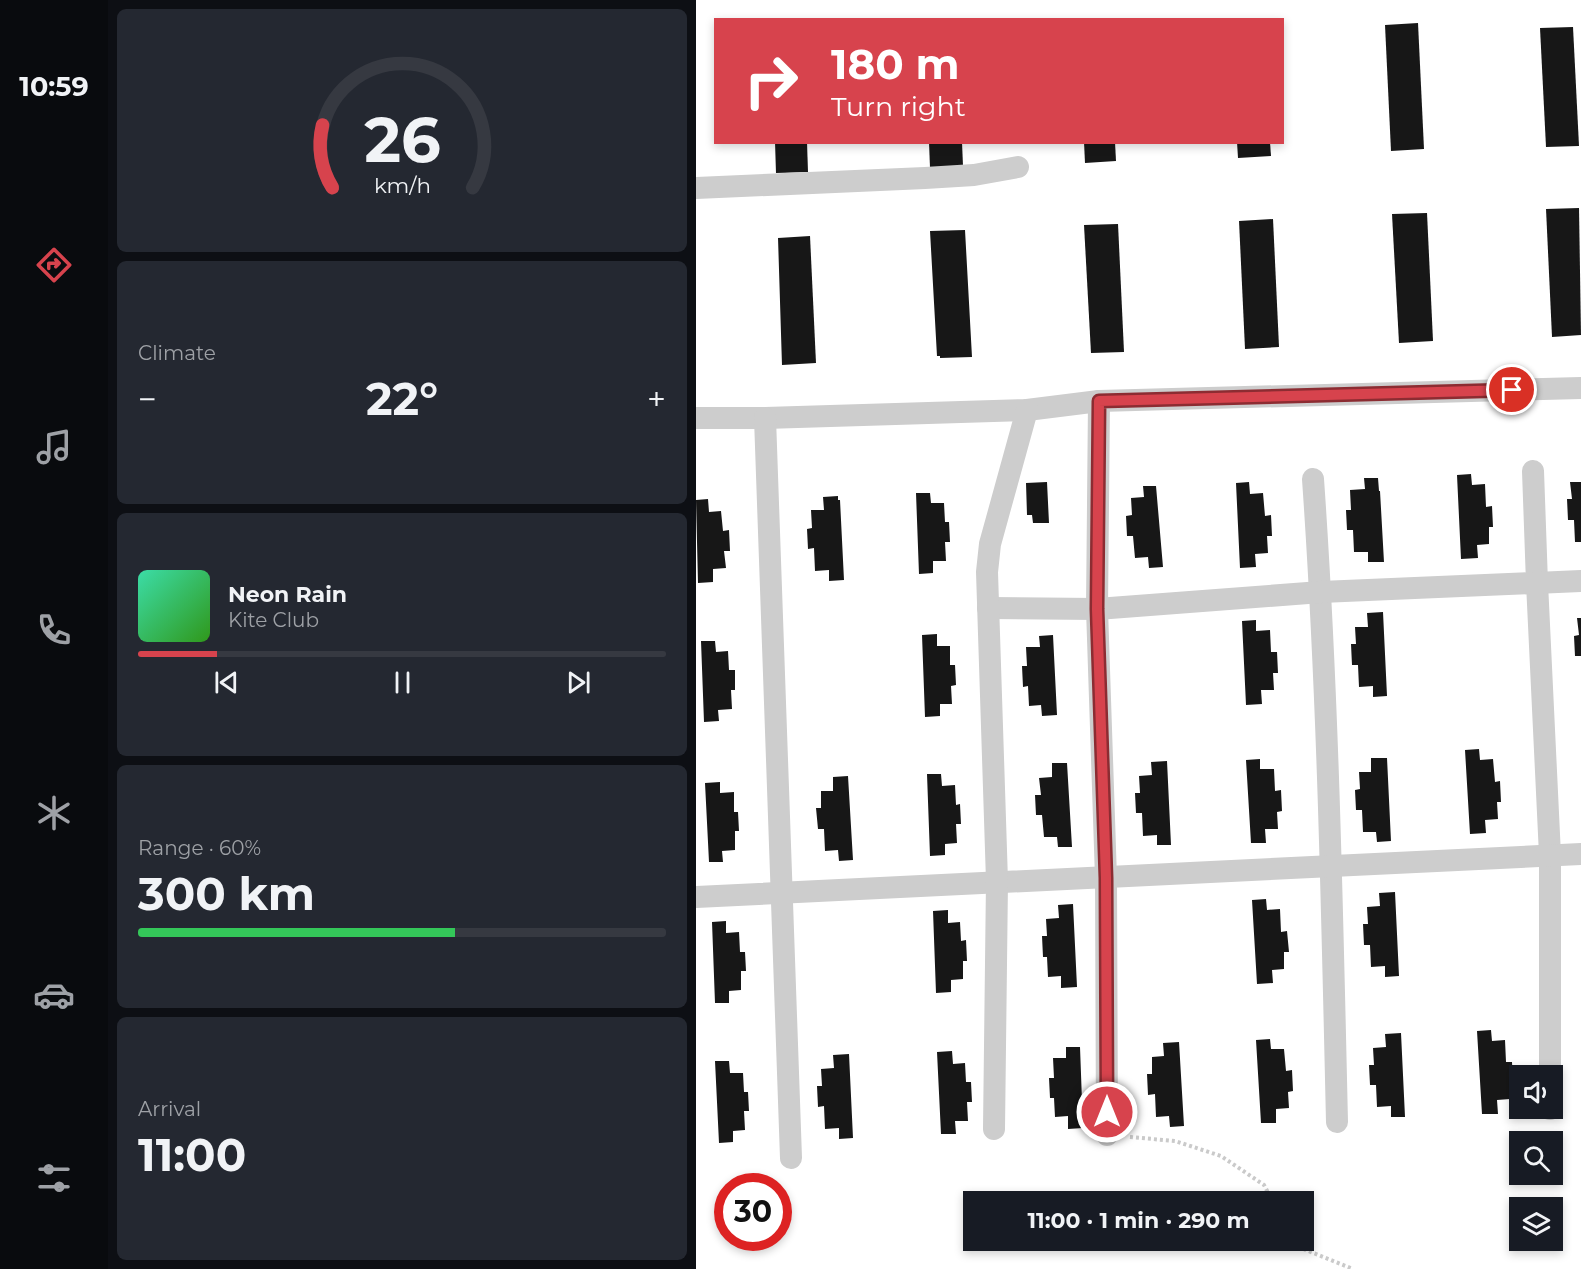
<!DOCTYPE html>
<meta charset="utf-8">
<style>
:root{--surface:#171b24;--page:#242831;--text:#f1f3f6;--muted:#9ea1a6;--line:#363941;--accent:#d7434d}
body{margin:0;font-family:Montserrat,sans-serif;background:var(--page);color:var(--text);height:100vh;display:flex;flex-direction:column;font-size:22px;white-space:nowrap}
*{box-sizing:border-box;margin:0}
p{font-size:20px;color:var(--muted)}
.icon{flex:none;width:33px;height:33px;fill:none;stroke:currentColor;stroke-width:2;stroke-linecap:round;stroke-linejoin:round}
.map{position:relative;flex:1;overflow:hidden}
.panel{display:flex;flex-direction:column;gap:9px;padding:9px;background:#0d0f14;width:588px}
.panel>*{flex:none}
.top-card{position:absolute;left:18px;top:18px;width:570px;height:126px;border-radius:0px;box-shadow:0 3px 9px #0003;background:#d7434d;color:#fff;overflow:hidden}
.buttons{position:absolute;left:813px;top:1065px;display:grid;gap:12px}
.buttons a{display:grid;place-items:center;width:54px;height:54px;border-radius:0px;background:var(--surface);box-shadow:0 3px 9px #0003;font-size:30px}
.speed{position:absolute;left:18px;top:1173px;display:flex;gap:12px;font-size:30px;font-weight:700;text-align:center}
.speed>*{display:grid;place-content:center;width:78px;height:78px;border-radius:50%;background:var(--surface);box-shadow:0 3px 9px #0003;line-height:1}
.speed .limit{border:9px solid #d22;background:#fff;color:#111}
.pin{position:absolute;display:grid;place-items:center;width:51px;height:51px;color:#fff;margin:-26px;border:3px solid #fff;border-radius:50%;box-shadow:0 2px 6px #0007}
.me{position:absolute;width:66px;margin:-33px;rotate:0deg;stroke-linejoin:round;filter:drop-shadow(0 0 4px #0008)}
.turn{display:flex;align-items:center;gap:21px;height:126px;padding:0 18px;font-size:27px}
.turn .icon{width:78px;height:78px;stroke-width:2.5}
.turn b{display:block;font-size:42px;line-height:51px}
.big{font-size:45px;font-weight:700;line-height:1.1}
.panel .widget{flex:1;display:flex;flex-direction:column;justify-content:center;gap:9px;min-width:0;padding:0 21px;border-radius:9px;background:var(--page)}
.panel .dial{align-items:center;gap:0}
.dial svg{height:156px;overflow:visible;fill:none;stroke:var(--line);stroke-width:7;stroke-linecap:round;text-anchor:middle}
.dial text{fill:var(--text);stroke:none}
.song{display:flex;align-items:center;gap:18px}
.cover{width:72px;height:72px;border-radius:9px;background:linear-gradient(135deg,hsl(160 70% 55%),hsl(110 70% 35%))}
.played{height:6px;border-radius:3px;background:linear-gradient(90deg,var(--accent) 15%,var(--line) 15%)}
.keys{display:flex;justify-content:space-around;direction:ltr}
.heat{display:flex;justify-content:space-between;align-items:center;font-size:33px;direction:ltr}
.charge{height:9px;border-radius:4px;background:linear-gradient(90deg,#34c759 60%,var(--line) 0)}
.trip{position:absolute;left:267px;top:1191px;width:351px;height:60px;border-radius:0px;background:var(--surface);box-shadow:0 3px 9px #0003;font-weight:700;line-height:60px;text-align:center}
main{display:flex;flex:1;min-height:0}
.tabs{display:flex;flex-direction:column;width:108px;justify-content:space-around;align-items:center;background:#090b0e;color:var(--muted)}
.tabs .icon{width:42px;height:42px}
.tabs .active{color:var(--accent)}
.tabs b{font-size:27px;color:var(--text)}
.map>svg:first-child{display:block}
</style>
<main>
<nav class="tabs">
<b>10:59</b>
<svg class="icon active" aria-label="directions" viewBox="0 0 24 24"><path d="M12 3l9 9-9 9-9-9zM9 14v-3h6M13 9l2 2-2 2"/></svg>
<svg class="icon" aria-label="music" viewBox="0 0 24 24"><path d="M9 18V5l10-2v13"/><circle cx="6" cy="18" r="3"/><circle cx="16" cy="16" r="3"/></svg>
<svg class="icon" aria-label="phone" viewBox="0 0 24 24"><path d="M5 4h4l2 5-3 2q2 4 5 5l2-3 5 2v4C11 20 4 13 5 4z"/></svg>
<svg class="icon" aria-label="climate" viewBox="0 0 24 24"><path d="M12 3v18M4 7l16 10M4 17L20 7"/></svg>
<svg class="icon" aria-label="car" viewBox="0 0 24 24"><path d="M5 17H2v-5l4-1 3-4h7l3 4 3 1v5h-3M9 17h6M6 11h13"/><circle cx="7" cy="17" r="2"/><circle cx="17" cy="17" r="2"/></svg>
<svg class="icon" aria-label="filters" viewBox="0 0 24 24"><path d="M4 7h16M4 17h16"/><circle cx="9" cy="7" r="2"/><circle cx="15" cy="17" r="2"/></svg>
</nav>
<section class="panel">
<div class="widget dial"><svg viewBox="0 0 100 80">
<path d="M14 69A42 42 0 1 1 86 69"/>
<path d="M14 69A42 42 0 0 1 9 37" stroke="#d7434d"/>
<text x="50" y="56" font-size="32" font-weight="700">26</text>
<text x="50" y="72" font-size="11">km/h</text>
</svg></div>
<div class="widget"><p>Climate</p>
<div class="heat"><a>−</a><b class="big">22°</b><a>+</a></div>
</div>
<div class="widget">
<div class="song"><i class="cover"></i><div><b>Neon Rain</b><p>Kite Club</p></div></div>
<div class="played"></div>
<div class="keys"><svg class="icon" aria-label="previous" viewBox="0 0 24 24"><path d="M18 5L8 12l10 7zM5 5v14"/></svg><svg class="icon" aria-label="pause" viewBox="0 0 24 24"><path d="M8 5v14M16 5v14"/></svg><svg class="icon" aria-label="next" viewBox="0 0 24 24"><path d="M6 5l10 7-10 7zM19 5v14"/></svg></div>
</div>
<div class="widget"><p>Range · 60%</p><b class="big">300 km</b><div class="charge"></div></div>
<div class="widget"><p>Arrival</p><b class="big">11:00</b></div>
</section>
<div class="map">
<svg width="885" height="1269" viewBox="0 0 885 1269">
<rect width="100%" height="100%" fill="#fff"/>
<g fill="#171717">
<polygon points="722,23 728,149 695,151 689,25"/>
<polygon points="877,27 883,146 850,147 844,28"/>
<polygon points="79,142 111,142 112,172 80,173"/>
<polygon points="233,142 266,142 267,166 234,168"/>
<polygon points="388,142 419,142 420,161 389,163"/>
<polygon points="541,142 574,142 575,156 542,158"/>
<polygon points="883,208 885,335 856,337 850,209"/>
<polygon points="731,213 737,341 703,343 696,214"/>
<polygon points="577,219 583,347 549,349 543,221"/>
<polygon points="422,224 428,352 395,353 388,225"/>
<polygon points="269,230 276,357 244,358 244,356 241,356 234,231"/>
<polygon points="114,236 120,363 86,365 82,238"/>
<polygon points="775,474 776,485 789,484 790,507 796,506 797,527 793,527 793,544 781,545 782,558 765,559 761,475"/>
<polygon points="668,478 682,478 683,491 684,491 688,562 672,562 672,552 658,552 657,530 651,530 650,510 655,510 654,490 669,489"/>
<polygon points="351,482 353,523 337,523 336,515 331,515 330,483"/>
<polygon points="553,482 554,494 567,493 569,516 575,515 576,536 571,536 572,553 559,554 560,567 544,568 540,483"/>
<polygon points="874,482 885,482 885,542 879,542 878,520 872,520 871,499 876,499"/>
<polygon points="447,486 460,486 467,567 453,568 452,557 439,558 437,536 431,536 430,516 436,515 435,498 448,497"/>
<polygon points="220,493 234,493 235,503 248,503 249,522 253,522 254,542 249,542 250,561 237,561 237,573 223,574"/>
<polygon points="142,496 142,500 144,500 148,580 133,581 133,570 119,571 118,548 112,549 111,529 116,528 115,510 128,510 127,497"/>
<polygon points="12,499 13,512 25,511 27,531 33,530 34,551 28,551 30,568 17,569 17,582 2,583 0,500"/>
<polygon points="687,612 691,696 677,697 677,686 663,687 662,665 656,665 655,644 660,644 659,627 672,627 671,613"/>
<polygon points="881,618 885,618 885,656 879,656 878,636 883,635"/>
<polygon points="560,620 560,631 574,630 575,652 581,652 582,673 577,673 578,690 565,690 566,704 550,705 546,621"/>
<polygon points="241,634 241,646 254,646 254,665 259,665 260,685 255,686 256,704 244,704 244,716 229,717 226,635"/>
<polygon points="357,635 361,715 346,716 345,705 333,706 332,686 327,687 326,666 331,666 330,647 344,647 343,636"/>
<polygon points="5,641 19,641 20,652 32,651 33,670 39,670 39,690 35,690 36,709 22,710 23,721 8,722"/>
<polygon points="783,749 784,760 797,759 799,782 804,781 805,802 801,802 802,819 789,820 790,833 774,834 769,750"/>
<polygon points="675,758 691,758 695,841 681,842 680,832 667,832 666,810 660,810 659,790 664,789 663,772 675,772"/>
<polygon points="564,759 564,769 578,769 579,791 585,790 586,811 581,812 582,829 569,829 570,843 555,843 550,760"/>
<polygon points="471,761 475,845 461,845 461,835 447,836 446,813 440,813 439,793 444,793 443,776 456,775 455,762"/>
<polygon points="356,763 371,763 376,847 362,847 361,837 348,837 346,815 340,815 339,795 345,795 343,778 356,777"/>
<polygon points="231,774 245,774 246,786 259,785 260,805 264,804 265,824 260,824 261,843 249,844 249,855 234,856"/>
<polygon points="152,776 157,860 143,861 142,850 129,851 128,829 122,829 120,808 125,808 125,791 137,791 137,777"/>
<polygon points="24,782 24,793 38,792 38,812 42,812 43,831 39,831 39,850 26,851 27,862 13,862 9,783"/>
<polygon points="699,892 703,976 689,977 689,966 675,967 674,945 668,945 667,924 672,924 671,907 684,906 683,893"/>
<polygon points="570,899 571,910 584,909 585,932 591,931 593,952 588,952 588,969 576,970 577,983 561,984 556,900"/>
<polygon points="377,904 381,987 365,988 365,976 352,977 351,957 347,957 346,936 351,936 350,919 363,918 362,905"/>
<polygon points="252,910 252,923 264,922 265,941 270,940 271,961 267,961 267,979 255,980 255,992 240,993 237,911"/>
<polygon points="30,921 30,933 43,932 44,952 49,952 50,971 45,971 45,990 33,991 33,1003 19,1003 16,922"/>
<polygon points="795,1030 796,1041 809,1040 810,1062 816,1062 817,1082 813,1082 814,1099 801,1100 802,1114 786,1114 781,1031"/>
<polygon points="705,1033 709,1117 695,1117 695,1106 681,1107 680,1085 674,1085 673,1065 678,1065 677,1048 690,1047 689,1034"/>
<polygon points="574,1039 575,1049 588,1049 590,1071 596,1070 597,1091 592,1092 593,1108 580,1109 580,1123 565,1123 560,1040"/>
<polygon points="483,1042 488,1126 474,1127 473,1116 460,1117 459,1094 452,1095 451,1074 456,1074 456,1057 468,1056 467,1043"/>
<polygon points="370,1047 384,1047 387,1128 372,1129 372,1116 359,1117 358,1098 354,1098 353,1078 358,1078 357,1058 370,1058"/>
<polygon points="256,1051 257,1064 269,1063 270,1082 275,1082 276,1102 271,1102 272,1121 259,1121 260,1134 245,1134 241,1052"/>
<polygon points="153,1054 157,1138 143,1139 143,1128 129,1129 128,1106 122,1107 121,1086 126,1086 125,1069 138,1068 137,1055"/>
<polygon points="19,1061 33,1061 34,1073 47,1073 48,1092 52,1092 53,1111 48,1111 49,1130 37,1131 37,1142 23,1143"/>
<polygon points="303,1193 303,1202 291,1202 291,1194"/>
</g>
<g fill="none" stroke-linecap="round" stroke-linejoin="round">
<g stroke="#cacaca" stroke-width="4" stroke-dasharray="3 3" stroke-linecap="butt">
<polyline points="434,1137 479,1141 525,1156 568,1185 577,1202"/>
<polyline points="600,1240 605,1248 657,1269"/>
</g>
<g stroke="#cdcdcd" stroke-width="22">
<polyline points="0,188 229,178 278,175 322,167"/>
<polyline points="403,401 401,609 410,878 411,1135"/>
<polyline points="0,418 69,418 331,410 403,401 885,388"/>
<polyline points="69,418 95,1158"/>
<polyline points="837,471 841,583 854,855 854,1076"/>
<path d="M617,479C632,693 636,907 641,1122"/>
<polyline points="292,608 401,609 625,592 885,581"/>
<polyline points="0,897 885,854"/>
<polyline points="854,1108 854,1109"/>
<polyline points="298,1129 301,881 291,572 294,544 331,410"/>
</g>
</g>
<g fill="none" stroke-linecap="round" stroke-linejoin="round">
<g stroke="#8c2c32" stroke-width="15">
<polyline id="route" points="411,1112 410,878 401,609 403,401 816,390"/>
</g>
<use href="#route" stroke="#d7434d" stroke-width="10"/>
</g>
</svg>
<div class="buttons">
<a><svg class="icon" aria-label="sound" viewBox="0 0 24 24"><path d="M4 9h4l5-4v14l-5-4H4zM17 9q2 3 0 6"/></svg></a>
<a><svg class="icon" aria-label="search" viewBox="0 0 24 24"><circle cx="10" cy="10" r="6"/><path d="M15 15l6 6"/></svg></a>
<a><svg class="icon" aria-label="layers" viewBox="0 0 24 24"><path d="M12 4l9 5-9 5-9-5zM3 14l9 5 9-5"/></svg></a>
</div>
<div class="speed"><div class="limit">30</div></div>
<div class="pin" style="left:816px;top:390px;background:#d93025"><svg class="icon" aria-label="arrive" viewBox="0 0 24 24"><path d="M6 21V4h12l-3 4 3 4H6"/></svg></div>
<svg class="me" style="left:411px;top:1112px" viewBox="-20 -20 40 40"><circle r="17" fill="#d7434d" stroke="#fff" stroke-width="3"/><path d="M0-11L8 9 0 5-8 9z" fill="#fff"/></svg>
<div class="trip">11:00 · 1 min · 290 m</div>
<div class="top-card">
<div class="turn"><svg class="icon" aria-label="right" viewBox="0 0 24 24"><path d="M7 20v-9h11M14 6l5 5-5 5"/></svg><div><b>180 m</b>Turn right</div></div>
</div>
</div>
</main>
